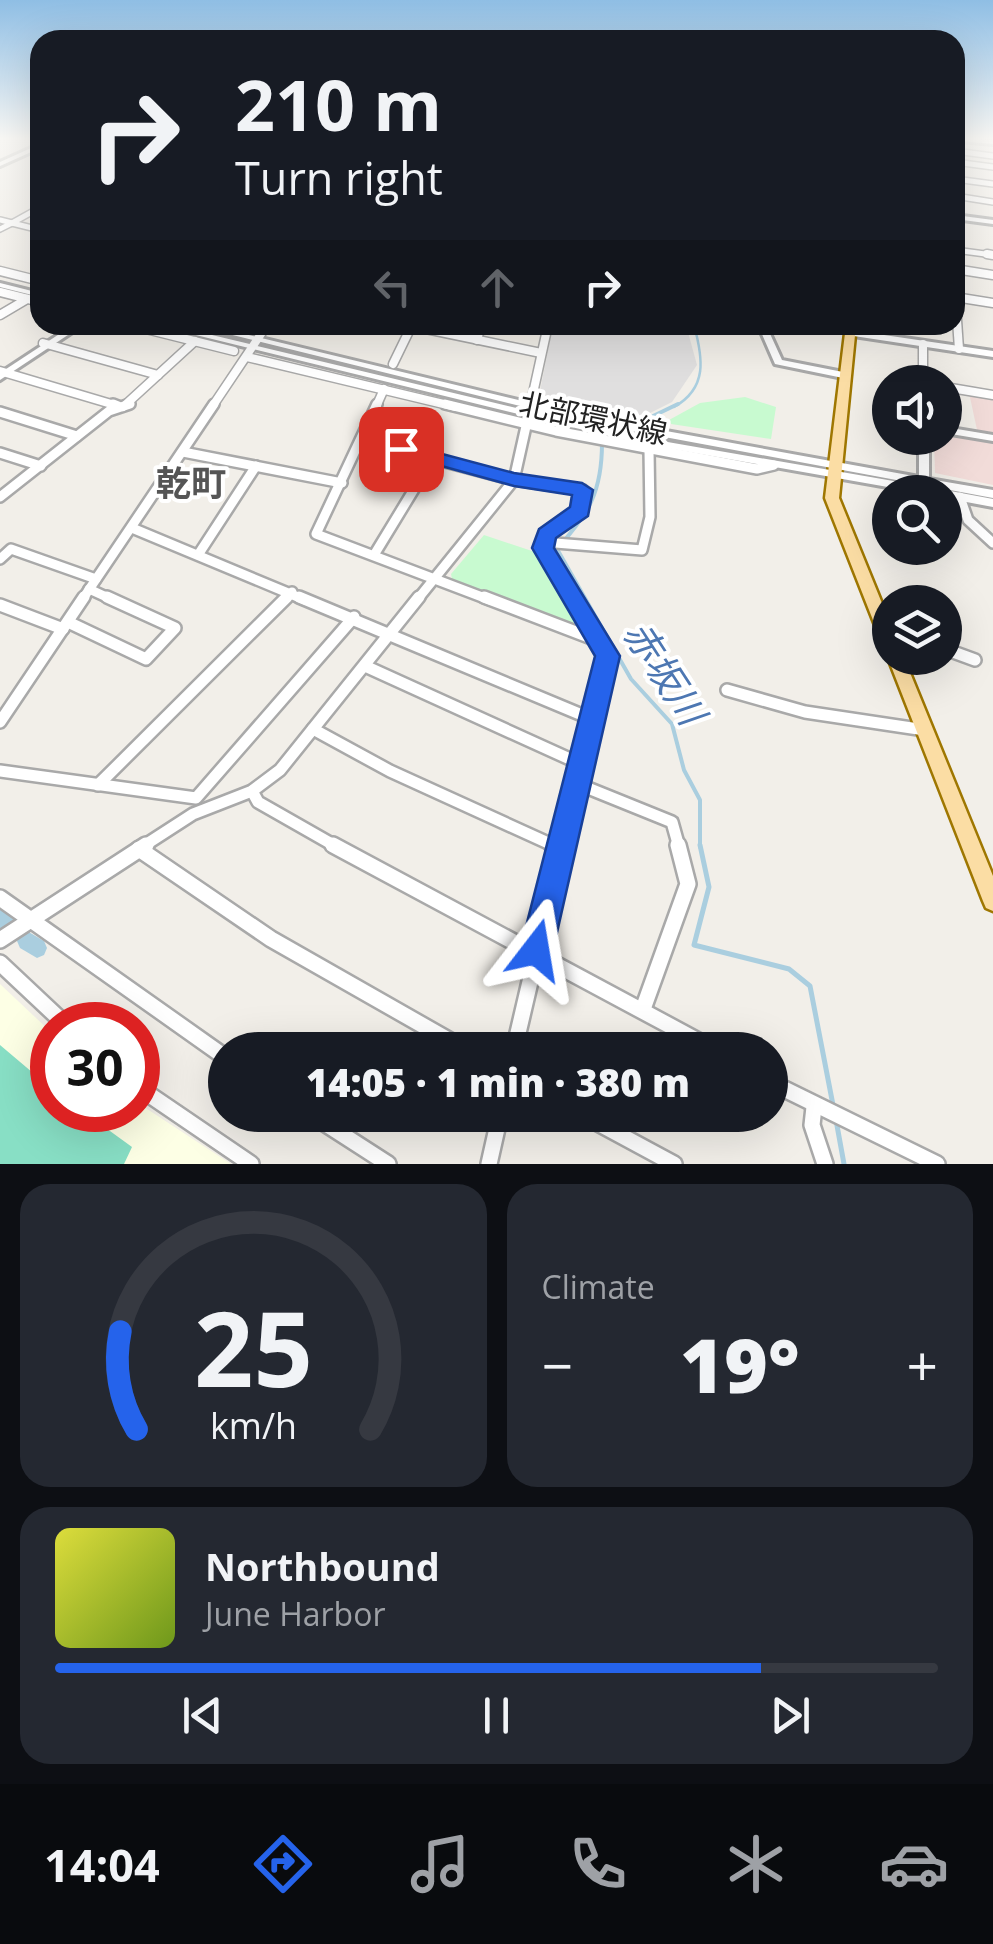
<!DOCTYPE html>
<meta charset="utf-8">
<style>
:root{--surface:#171b24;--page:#242831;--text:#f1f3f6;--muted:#9ea1a6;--line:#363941;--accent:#2563eb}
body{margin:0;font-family:"Open Sans","Noto Sans JP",sans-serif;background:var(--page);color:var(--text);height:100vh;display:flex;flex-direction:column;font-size:38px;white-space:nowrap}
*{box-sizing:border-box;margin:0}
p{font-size:32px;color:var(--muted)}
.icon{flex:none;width:55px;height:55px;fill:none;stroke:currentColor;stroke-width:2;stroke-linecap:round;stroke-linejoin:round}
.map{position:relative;height:1164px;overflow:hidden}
.drawer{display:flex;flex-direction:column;gap:20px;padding:20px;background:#0d0f14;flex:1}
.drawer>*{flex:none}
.guide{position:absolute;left:30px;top:30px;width:935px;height:305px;border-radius:30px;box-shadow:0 10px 40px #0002;background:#171b24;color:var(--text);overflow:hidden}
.controls{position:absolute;left:872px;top:365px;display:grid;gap:20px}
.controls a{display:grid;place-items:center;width:90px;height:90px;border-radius:50%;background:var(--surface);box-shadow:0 10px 40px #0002;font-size:50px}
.speed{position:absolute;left:30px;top:1002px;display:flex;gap:20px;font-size:50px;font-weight:700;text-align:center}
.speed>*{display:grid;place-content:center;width:130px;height:130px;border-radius:50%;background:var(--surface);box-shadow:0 10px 40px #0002;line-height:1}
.speed .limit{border:15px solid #d22;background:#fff;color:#111}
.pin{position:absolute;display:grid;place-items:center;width:85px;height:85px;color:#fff;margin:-42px;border-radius:20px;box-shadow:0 5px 15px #0006}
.me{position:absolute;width:110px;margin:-55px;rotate:14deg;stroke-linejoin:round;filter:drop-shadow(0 0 8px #0008)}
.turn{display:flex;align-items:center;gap:35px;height:210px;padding:0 40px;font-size:45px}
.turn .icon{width:130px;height:130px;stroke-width:2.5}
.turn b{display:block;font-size:70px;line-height:85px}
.lanes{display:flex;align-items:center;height:95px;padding:0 40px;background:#0003;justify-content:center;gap:50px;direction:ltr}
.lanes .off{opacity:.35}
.big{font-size:75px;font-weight:800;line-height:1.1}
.drawer .tile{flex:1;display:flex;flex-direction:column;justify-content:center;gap:15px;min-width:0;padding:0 35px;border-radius:30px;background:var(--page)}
.drawer .dial{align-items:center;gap:0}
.dial svg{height:260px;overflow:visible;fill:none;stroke:var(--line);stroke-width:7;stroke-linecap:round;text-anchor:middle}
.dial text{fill:var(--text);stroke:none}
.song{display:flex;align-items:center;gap:30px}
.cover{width:120px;height:120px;border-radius:15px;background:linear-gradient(135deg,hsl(60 70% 55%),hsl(80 70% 35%))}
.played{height:10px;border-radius:5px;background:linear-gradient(90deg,var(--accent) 80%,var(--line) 80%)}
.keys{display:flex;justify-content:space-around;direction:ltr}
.heat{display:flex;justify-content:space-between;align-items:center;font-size:55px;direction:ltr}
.drawer .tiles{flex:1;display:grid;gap:20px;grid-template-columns:1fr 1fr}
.tile:last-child{grid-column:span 2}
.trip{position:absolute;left:208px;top:1032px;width:580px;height:100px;border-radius:50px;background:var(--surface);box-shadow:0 10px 40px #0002;font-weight:800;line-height:100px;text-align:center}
.tabs{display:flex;height:160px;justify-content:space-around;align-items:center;background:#090b0e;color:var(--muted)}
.tabs .icon{width:70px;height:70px}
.tabs .on{color:var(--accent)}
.tabs b{font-size:45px;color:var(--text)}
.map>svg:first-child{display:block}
</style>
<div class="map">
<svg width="993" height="1164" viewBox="0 0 993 1164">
<rect width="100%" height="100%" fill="#f2efe9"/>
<polygon fill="#e0dfdf" points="553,325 686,325 697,365 672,402 638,419 539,396"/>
<polygon fill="#f2dcd9" points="968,388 993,392 993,485 935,473 934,438 945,438 945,434 979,439"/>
<polygon fill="#fdffe5" points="0,984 52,1033 52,1110 138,1110 138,1103 231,1164 0,1164"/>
<g fill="#c8fad0">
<polygon points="745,397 776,407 771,439 671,424 669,420 700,403"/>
<polygon points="484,535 538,553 565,590 578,620 574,626 452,579 451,574"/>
</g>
<polygon fill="#88dfc5" points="0,1045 52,1089 52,1110 81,1110 132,1147 124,1164 0,1164"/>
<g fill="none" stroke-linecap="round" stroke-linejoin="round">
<path stroke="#aacedf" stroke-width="2.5" d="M674,407C708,388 703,358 694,325"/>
<g stroke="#aacedf" stroke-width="4">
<polyline points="649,418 678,404"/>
<path d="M602,443C602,492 589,513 557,549L631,679L672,724L684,770L700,800V847"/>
</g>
<g stroke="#aacedf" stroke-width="5">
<polyline points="700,845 709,887 694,945 789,969 810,986 833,1105"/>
<polyline points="836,1120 844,1164"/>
</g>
<g fill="#aacedf" fill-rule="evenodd">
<polygon points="0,909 12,917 15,924 12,931 5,934 0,932"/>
<polygon points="27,931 44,941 47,948 44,955 37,958 20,948 17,941 20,934"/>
</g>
<g stroke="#a9a9a9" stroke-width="8">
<g id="minor-far4">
<polyline points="955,151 993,156"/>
<polyline points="955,162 993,167"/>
<polyline points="955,179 993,184"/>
<polyline points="955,196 993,202"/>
<polyline points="0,220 12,223 0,229"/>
<polyline points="12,223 39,208"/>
<polyline points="12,223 40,230"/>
<polyline points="955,250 993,255"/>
</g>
</g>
<g stroke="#a9a9a9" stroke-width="11">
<g id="minor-far3">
<polyline points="987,254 993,255"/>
<polyline points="955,269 993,275"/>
<polyline points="0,271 40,281"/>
<polyline points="955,291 959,349"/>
<polyline points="0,292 40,302"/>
<polyline points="955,297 993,303"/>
<polyline points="0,315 27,299"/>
<polyline points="130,325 234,351"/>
<polyline points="223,325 245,330"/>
<polyline points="407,325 541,353"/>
<polyline points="477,340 481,325"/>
<polyline points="43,343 158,375"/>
<polyline points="923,344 923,382"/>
<polyline points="247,357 456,407"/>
<polyline points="393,364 412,325"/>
<polyline points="0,371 118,406"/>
<polyline points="945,387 993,395"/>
<polyline points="123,407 195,341"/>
<polyline points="212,407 267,325"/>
<polyline points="376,407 384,389"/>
<polyline points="530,407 548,325"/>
</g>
</g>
<g stroke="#a9a9a9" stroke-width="14">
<g id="minor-far2">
<polyline points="113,404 118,406"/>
<polyline points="377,404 316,534 490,600"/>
<polyline points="445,404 556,431 757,469 774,465"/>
<polyline points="0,412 77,436"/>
<polyline points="361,440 514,480 583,490 581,510 546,535 543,548 574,600"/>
<polyline points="183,452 342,483"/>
<polyline points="0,453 41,466"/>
<polyline points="0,497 109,411 130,404"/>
<polyline points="960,497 968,520 993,543"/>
<polyline points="132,528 305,600"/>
<polyline points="543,542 642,550 650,517 649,450"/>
<polyline points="198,555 256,466"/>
<polyline points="374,555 433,458"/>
<polyline points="0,559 11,549 96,579"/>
<polyline points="89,589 113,600"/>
<polyline points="82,600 214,404"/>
<polyline points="284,600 292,592"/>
<polyline points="417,600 514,480 531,404"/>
</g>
</g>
<g stroke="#a9a9a9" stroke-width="16">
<g id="minor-far1">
<polyline points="299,597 594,720"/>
<polyline points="484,597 594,639"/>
<polyline points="0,605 63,629"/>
<polyline points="68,622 146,659 175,628 107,597"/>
<polyline points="945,649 975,660"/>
<polyline points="365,666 583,765"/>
<polyline points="727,690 805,712 925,730"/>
<polyline points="0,722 84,597"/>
<polyline points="313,729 390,771 557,847"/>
<polyline points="0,771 196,798 354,617"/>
<polyline points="578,784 672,822 679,847"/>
<polyline points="98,785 287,597"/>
<polyline points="252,791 258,802 337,847"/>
<polyline points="142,847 193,814 252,791 280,770 419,597"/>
<polyline points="562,847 607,656 572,597"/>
</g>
</g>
<g stroke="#a9a9a9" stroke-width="20">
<g id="minor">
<polyline points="333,845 715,1050"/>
<polyline points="552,845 561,849"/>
<polyline points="139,849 271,939 466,1050"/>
<polyline points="0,898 225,1057"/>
<polyline points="0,940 146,845"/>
<polyline points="0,963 66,1025"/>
<polyline points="643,1009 688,884 678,845"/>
<polyline points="514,1050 562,845"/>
<polyline points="770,1082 937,1164"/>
<polyline points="138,1087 251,1164"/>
<polyline points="814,1107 812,1125 825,1164"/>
<polyline points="312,1115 388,1164"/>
<polyline points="583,1115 674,1164"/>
<polyline points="489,1164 500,1115"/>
</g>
</g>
<g stroke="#a9a9a9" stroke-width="6">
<g id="tertiary">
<polygon points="958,139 993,140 993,144 961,141"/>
<polygon points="40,144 40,148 0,166 0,162"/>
<polygon points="955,215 993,220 993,224 955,219"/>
<polygon points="0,283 40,293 40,297 0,287"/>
<polygon points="73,325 83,325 0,380 0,373"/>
<polygon points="129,325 138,325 138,326 134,329"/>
<polygon points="155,325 170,325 633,436 934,488 940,492 916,492 633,442"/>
<polygon points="192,325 207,325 589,417 919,477 919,438 929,438 929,479 993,490 993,498 589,423"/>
<polygon points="758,325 766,325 782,360 843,372 848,375 843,378 775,364"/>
<polygon points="850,330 993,351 993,357 847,335 847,331"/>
<polygon points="945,427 993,435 993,441 945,433"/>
<polygon points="945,490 993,499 993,507 945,498 945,492 940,492"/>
</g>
</g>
<g stroke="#9f7701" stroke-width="5">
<g id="primary">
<polygon points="846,325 856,325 839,498 890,623 890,649 884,648 882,643 825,498"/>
<polygon points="890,654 890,658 904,658 993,876 993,911 986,908 983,901 888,658"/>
</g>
</g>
<use href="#minor-far4" stroke="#fff" stroke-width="5"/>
<use href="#minor-far3" stroke="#fff" stroke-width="8"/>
<use href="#minor-far2" stroke="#fff" stroke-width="9"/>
<use href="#minor-far1" stroke="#fff" stroke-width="11"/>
<use href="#minor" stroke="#fff" stroke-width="15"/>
<use href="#tertiary" fill="#fff" fill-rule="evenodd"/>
<use href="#primary" fill="#fbdda4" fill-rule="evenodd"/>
</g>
<linearGradient id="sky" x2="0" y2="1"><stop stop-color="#8fbee4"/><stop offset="0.46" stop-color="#f9f8f5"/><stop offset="1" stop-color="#f9f8f5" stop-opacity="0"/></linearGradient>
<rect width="993" height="301" fill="url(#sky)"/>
<polygon fill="#2563eb" stroke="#184099" stroke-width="2.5" points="401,443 514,473 582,483 593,490 588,516 556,538 554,548 620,656 553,950 548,962 536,967 525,962 520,950 595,656 532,548 539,529 570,507 572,495 514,486 394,453 392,449"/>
<g text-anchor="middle" stroke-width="8" stroke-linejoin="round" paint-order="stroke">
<g font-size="30" fill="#222" stroke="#fff">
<text transform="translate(593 419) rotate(12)" y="10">北部環状線</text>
</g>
<g font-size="35" font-weight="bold" fill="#555" stroke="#fff">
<text x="191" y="496">乾町</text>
</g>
<g font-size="38" font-style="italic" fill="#4d77b2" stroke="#fff">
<text transform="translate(664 673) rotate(57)" y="13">赤坂川</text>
</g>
</g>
</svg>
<div class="controls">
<a><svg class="icon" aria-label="sound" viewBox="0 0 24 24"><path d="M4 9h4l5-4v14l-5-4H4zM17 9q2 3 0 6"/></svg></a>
<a><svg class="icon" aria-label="search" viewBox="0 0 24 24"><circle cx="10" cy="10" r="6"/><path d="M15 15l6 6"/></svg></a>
<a><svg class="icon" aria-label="layers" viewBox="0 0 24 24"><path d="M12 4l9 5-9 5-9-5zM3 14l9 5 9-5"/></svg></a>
</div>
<div class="speed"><div class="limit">30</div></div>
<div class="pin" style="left:401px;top:449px;background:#d93025"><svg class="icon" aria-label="arrive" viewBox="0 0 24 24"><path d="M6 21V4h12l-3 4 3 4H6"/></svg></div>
<svg class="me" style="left:536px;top:950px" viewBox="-20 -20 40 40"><path d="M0-17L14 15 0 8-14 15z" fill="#2563eb" stroke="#fff" stroke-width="4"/></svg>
<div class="trip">14:05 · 1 min · 380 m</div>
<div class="guide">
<div class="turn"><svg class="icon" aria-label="right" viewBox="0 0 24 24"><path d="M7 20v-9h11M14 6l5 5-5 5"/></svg><div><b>210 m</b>Turn right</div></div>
<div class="lanes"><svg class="icon off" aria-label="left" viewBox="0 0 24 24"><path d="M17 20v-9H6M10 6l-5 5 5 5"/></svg><svg class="icon off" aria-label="ahead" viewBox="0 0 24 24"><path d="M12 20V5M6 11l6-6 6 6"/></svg><svg class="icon" aria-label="right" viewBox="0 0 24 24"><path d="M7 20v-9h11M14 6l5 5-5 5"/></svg></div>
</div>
</div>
<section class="drawer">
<div class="tiles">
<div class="tile dial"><svg viewBox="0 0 100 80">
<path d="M14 69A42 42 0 1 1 86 69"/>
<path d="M14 69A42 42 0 0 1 9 39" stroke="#2563eb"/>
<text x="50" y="56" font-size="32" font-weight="700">25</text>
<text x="50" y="72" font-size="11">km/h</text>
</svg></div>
<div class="tile"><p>Climate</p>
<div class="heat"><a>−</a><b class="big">19°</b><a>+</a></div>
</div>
<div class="tile">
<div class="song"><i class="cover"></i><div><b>Northbound</b><p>June Harbor</p></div></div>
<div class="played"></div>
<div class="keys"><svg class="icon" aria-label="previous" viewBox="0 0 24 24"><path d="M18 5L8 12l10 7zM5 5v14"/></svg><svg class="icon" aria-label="pause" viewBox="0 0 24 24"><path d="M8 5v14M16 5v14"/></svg><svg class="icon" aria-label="next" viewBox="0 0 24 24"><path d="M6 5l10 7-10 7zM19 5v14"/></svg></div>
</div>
</div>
</section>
<nav class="tabs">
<b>14:04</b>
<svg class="icon on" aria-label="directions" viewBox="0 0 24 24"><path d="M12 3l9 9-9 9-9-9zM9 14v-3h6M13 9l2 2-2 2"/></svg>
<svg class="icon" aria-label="music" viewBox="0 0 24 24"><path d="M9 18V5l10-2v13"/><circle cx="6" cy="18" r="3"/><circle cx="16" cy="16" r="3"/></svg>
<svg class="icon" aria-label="phone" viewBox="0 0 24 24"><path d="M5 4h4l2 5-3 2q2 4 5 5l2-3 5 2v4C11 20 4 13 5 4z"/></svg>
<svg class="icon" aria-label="climate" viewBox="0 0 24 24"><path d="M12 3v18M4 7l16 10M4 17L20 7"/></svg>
<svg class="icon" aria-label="car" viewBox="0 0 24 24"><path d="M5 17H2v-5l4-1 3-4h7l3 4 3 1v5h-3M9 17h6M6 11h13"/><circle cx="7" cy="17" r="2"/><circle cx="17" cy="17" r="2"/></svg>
</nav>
